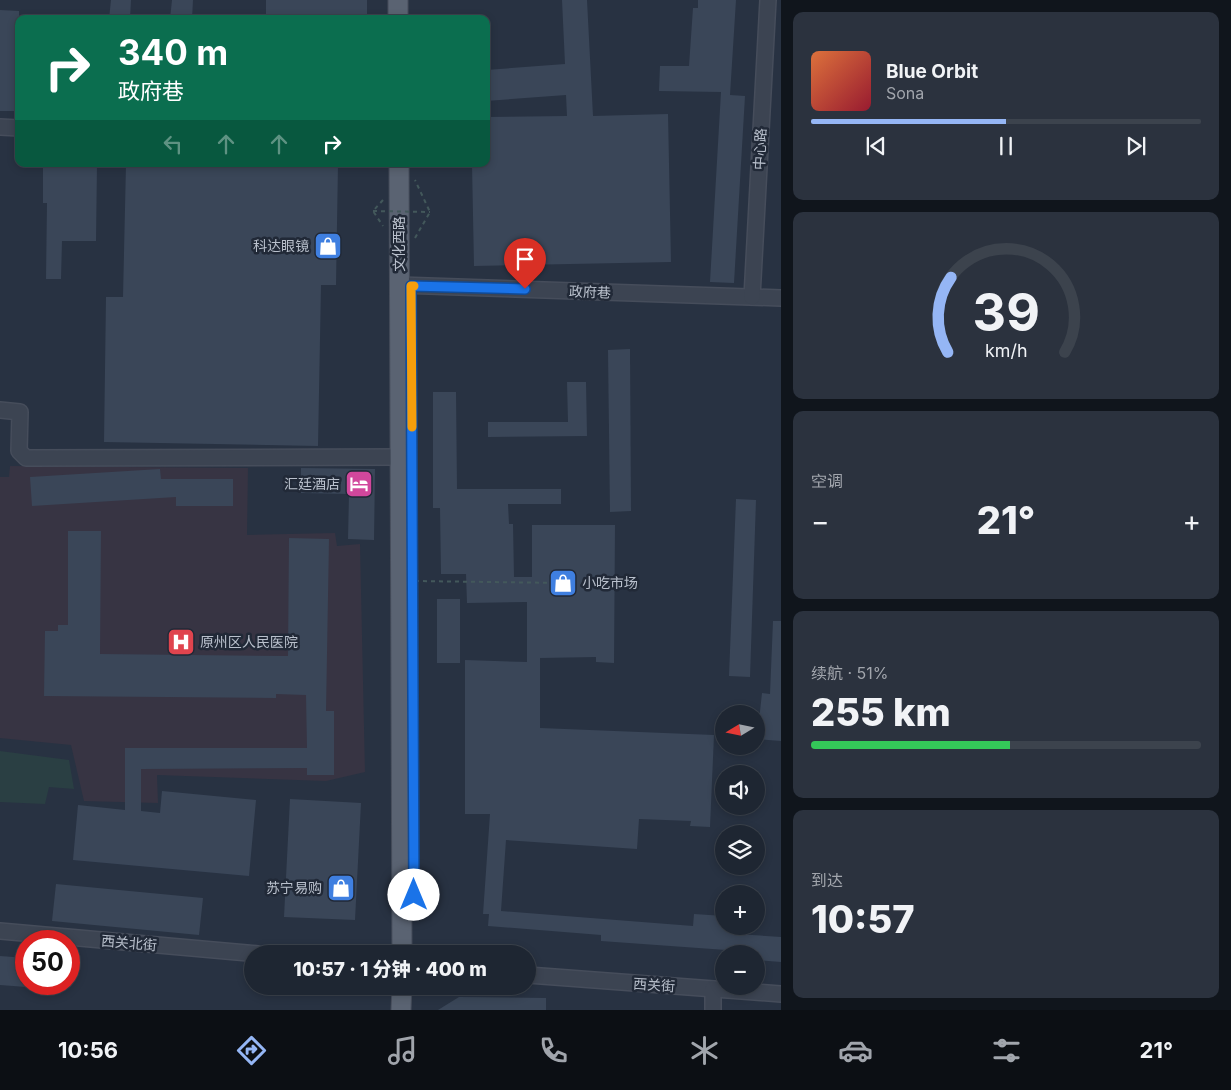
<!DOCTYPE html>
<html lang="zh">
<meta charset="utf-8">
<style>
:root{--surface:#1e2632;--page:#2b323e;--text:#f1f3f6;--muted:#a1a5ac;--line:#3c434d;--accent:#95b6f5}
body{margin:0;font-family:Inter,"Noto Sans SC",sans-serif;background:var(--page);color:var(--text);height:100vh;display:flex;flex-direction:column;font-size:19px;white-space:nowrap}
*{box-sizing:border-box;margin:0}
p{font-size:16px;color:var(--muted)}
.icon{flex:none;width:28px;height:28px;fill:none;stroke:currentColor;stroke-width:2;stroke-linecap:round;stroke-linejoin:round}
.map{position:relative;flex:1;overflow:hidden}
.panel{display:flex;flex-direction:column;gap:12px;padding:12px;background:#10151c;width:450px}
.panel>*{flex:none}
.banner{position:absolute;left:15px;top:15px;width:475px;height:152px;border-radius:10px;box-shadow:0 2px 8px #0003,0 0 0 1px var(--line);background:#0b6e4f;color:#fff;overflow:hidden}
.needle{width:32px;rotate:260deg}
.controls{position:absolute;left:715px;top:705px;display:grid;gap:10px}
.controls a{display:grid;place-items:center;width:50px;height:50px;border-radius:50%;background:var(--surface);box-shadow:0 2px 8px #0003,0 0 0 1px var(--line);font-size:25px}
.speed{position:absolute;left:15px;top:930px;display:flex;gap:10px;font-size:25px;font-weight:700;text-align:center}
.speed>*{display:grid;place-content:center;width:65px;height:65px;border-radius:50%;background:var(--surface);box-shadow:0 2px 8px #0003,0 0 0 1px var(--line);line-height:1}
.speed .limit{border:8px solid #d22;background:#fff;color:#111}
.pin{position:absolute;display:grid;place-items:center;width:42px;height:42px;color:#fff;margin:-51px -21px;border-radius:50% 50% 50% 0;rotate:-45deg;box-shadow:0 0 5px #0007}
.pin .icon{rotate:45deg}
.me{position:absolute;width:55px;margin:-28px;rotate:0deg;stroke-linejoin:round;filter:drop-shadow(0 0 4px #0008)}
.turn{display:flex;align-items:center;gap:18px;height:105px;padding:0 20px;font-size:22px}
.turn .icon{width:65px;height:65px;stroke-width:2.5}
.turn b{display:block;font-size:35px;line-height:42px}
.lanes{display:flex;align-items:center;height:48px;padding:0 20px;background:#0003;justify-content:center;gap:25px;direction:ltr}
.lanes .off{opacity:.35}
.big{font-size:38px;font-weight:800;line-height:1.1}
.panel .widget{flex:1;display:flex;flex-direction:column;justify-content:center;gap:8px;min-width:0;padding:0 18px;border-radius:10px;background:var(--page)}
.panel .dial{align-items:center;gap:0}
.dial svg{height:130px;overflow:visible;fill:none;stroke:var(--line);stroke-width:7;stroke-linecap:round;text-anchor:middle}
.dial text{fill:var(--text);stroke:none}
.song{display:flex;align-items:center;gap:15px}
.cover{width:60px;height:60px;border-radius:8px;background:linear-gradient(135deg,hsl(20 70% 55%),hsl(350 70% 35%))}
.played{height:5px;border-radius:2px;background:linear-gradient(90deg,var(--accent) 50%,var(--line) 50%)}
.keys{display:flex;justify-content:space-around;direction:ltr}
.heat{display:flex;justify-content:space-between;align-items:center;font-size:28px;direction:ltr}
.charge{height:8px;border-radius:4px;background:linear-gradient(90deg,#34c759 51%,var(--line) 0)}
.trip{position:absolute;left:244px;top:945px;width:292px;height:50px;border-radius:25px;background:var(--surface);box-shadow:0 2px 8px #0003,0 0 0 1px var(--line);font-weight:800;line-height:50px;text-align:center}
.tab-bar{display:flex;height:80px;justify-content:space-around;align-items:center;background:#0c0f14;color:var(--muted)}
.tab-bar .icon{width:35px;height:35px}
.tab-bar .active{color:var(--accent)}
.tab-bar b{font-size:22px;color:var(--text)}
main{display:flex;flex:1;min-height:0}
.map>svg:first-child{display:block}
</style>
<main>
<div class="map">
<svg width="781" height="1010" viewBox="0 0 781 1010">
<rect width="100%" height="100%" fill="#283242"/>
<polygon fill="#373443" points="10,466 248,468 247,535 335,533 337,546 360,544 365,772 326,781 157,775 158,803 84,801 71,745 0,738 0,477 9,477"/>
<polygon fill="#2a3f43" points="0,751 69,760 74,789 49,787 45,804 0,802"/>
<g fill="#3a4658">
<polygon points="111,0 131,0 130,19 109,19"/>
<polygon points="172,0 193,0 192,19 170,19"/>
<polygon points="266,0 367,0 367,14 266,15"/>
<polygon points="562,0 587,0 593,116 668,114 671,262 474,266 472,164 486,164 486,117 567,116 566,95 486,101 486,70 565,64"/>
<polygon points="698,0 736,0 730,95 745,96 734,283 710,282 721,92 659,91 660,66 689,66 693,8 698,8"/>
<polygon points="0,10 19,11 19,111 0,111"/>
<polygon points="43,164 97,164 96,241 62,241 61,279 46,279 47,203 43,203"/>
<polygon points="126,164 338,164 336,285 321,285 318,446 104,442 106,297 123,297"/>
<polygon points="630,349 631,511 610,512 608,350"/>
<polygon points="567,382 586,382 587,436 488,437 488,422 568,422"/>
<polygon points="433,392 456,392 457,489 561,489 561,504 508,504 509,524 513,524 514,577 532,577 532,525 615,525 614,663 596,662 596,657 540,658 540,728 714,735 710,827 690,826 691,821 639,819 637,849 506,840 501,911 693,926 694,914 724,916 724,926 737,926 736,934 781,937 781,962 756,960 756,954 739,954 740,951 601,941 601,935 488,926 489,914 483,914 490,814 465,814 465,660 527,662 527,602 467,603 466,574 441,574 440,508 433,508"/>
<polygon points="301,468 375,469 374,540 348,539 349,494 301,493"/>
<polygon points="160,469 161,479 233,479 233,506 176,506 176,497 32,506 30,477"/>
<polygon points="736,499 756,500 750,677 729,676"/>
<polygon points="68,531 101,531 100,654 288,656 289,538 329,539 326,711 334,711 334,775 307,775 307,768 141,769 141,811 160,813 162,791 256,800 249,876 73,860 78,805 125,810 125,748 307,748 306,695 276,694 276,698 44,696 45,631 58,631 58,625 68,625"/>
<rect x="437" y="599" width="23" height="64"/>
<polygon points="773,621 781,621 781,741 757,739 762,693 770,694"/>
<polygon points="290,799 361,803 355,920 284,917"/>
<polygon points="56,884 203,898 199,935 52,921"/>
<polygon points="0,956 26,958 26,987 0,985"/>
<polygon points="459,997 546,998 546,1010 438,1010"/>
</g>
<g fill="none" stroke-linecap="round" stroke-linejoin="round">
<g stroke="#464d5b" stroke-width="18">
<g id="minor">
<polyline points="0,127 19,128"/>
<polyline points="399,285 781,298"/>
<polyline points="752,297 768,0"/>
<polyline points="0,410 20,412 19,451 26,458 400,457"/>
<polyline points="0,931 258,954"/>
<polyline points="528,975 781,994"/>
<polyline points="713,1010 713,989"/>
</g>
</g>
<g stroke="#464d5b" stroke-width="21">
<g id="major">
<polyline points="398,0 398,19"/>
<polyline points="399,164 402,954"/>
<polyline points="401,1010 402,986"/>
</g>
</g>
<g stroke="#43585b" stroke-width="2" stroke-dasharray="4 4" stroke-linecap="butt">
<polyline points="383,200 373,211 383,226"/>
<polyline points="415,238 430,212 415,180"/>
<polyline points="415,581 563,583"/>
</g>
<use href="#minor" stroke="#3c4452" stroke-width="15"/>
<use href="#major" stroke="#5a6372" stroke-width="19"/>
<polyline stroke="#43585b" stroke-width="2" stroke-dasharray="4 4" stroke-linecap="butt" points="373,211 430,212"/>
</g>
<g fill="none" stroke-linecap="round" stroke-linejoin="round">
<g stroke="#114b97" stroke-width="12">
<polyline id="route" points="414,895 411,286 525,289"/>
</g>
<use href="#route" stroke="#1a73e8" stroke-width="9"/>
<polyline stroke="#f59e0b" stroke-width="9" points="412,427 411,286 414,286"/>
</g>
<defs>
<g id="shop-square" transform="scale(1.4375)"><rect x="-9" y="-9" width="18" height="18" rx="4" fill="#3f7fe0" stroke="#212937"/><path d="M-5-2.5h2.3a2.7 3.5 0 0 1 5.4 0H5L5.5 6h-11ZM-1.5-2.5h3a1.5 2.3 0 0 0-3 0Z" fill="#fff"/></g>
<g id="hotel-square" transform="scale(1.4375)"><rect x="-9" y="-9" width="18" height="18" rx="4" fill="#d1479c" stroke="#212937"/><path d="M-6-4.5h1.5V1H6V5H4.5V3h-9V5H-6ZM-4 0a1.8 1.8 0 1 1 3.6 0ZM.5 0V-2.5h3Q6-2.5 6 0Z" fill="#fff"/></g>
<g id="hospital-square" transform="scale(1.4375)"><rect x="-9" y="-9" width="18" height="18" rx="4" fill="#e0444e" stroke="#212937"/><path d="M-5-5h3v3.5h4V-5h3V5h-3V1.5h-4V5h-3Z" fill="#fff"/></g>
</defs>
<g fill-rule="evenodd">
<use href="#shop-square" x="328" y="246"/>
<use href="#hotel-square" x="359" y="484"/>
<use href="#shop-square" x="563" y="583"/>
<use href="#hospital-square" x="181" y="642"/>
<use href="#shop-square" x="341" y="888"/>
</g>
<g text-anchor="middle" stroke-width="5" stroke-linejoin="round" paint-order="stroke">
<g font-size="14" fill="#b9c0cc" stroke="#212937">
<text transform="translate(760 149) rotate(-87)" y="5">中心路</text>
<text transform="translate(399 244) rotate(-90)" y="5">文化西路</text>
<text transform="translate(590 292) rotate(2)" y="5">政府巷</text>
<text transform="translate(129 943) rotate(5)" y="5">西关北街</text>
<text transform="translate(654 985) rotate(4)" y="5">西关街</text>
</g>
<g font-size="14" fill="#b9c0cc" stroke="#212937" text-anchor="end">
<text x="309" y="251">科达眼镜</text>
<text x="340" y="489">汇廷酒店</text>
<text x="582" y="588" text-anchor="start">小吃市场</text>
<text x="200" y="647" text-anchor="start">原州区人民医院</text>
<text x="322" y="893">苏宁易购</text>
</g>
</g>
</svg>
<div class="controls">
<a><svg class="needle" viewBox="-14 -14 28 28"><path d="M0-13l5 13h-10z" fill="#e53935"/><path d="M0 13l5-13h-10z" fill="#a1a5ac"/></svg></a>
<a><svg class="icon" aria-label="sound" viewBox="0 0 24 24"><path d="M4 9h4l5-4v14l-5-4H4zM17 9q2 3 0 6"/></svg></a>
<a><svg class="icon" aria-label="layers" viewBox="0 0 24 24"><path d="M12 4l9 5-9 5-9-5zM3 14l9 5 9-5"/></svg></a>
<a>+</a>
<a>−</a>
</div>
<div class="speed"><div class="limit">50</div></div>
<div class="pin" style="left:525px;top:289px;background:#d93025"><svg class="icon" aria-label="arrive" viewBox="0 0 24 24"><path d="M6 21V4h12l-3 4 3 4H6"/></svg></div>
<svg class="me" style="left:414px;top:895px" viewBox="-20 -20 40 40"><circle r="19" fill="#fff"/><path d="M0-13L10 11 0 6-10 11z" fill="#1a73e8"/></svg>
<div class="trip">10:57 · 1 分钟 · 400 m</div>
<div class="banner">
<div class="turn"><svg class="icon" aria-label="right" viewBox="0 0 24 24"><path d="M7 20v-9h11M14 6l5 5-5 5"/></svg><div><b>340 m</b>政府巷</div></div>
<div class="lanes"><svg class="icon off" aria-label="left" viewBox="0 0 24 24"><path d="M17 20v-9H6M10 6l-5 5 5 5"/></svg><svg class="icon off" aria-label="ahead" viewBox="0 0 24 24"><path d="M12 20V5M6 11l6-6 6 6"/></svg><svg class="icon off" aria-label="ahead" viewBox="0 0 24 24"><path d="M12 20V5M6 11l6-6 6 6"/></svg><svg class="icon" aria-label="right" viewBox="0 0 24 24"><path d="M7 20v-9h11M14 6l5 5-5 5"/></svg></div>
</div>
</div>
<section class="panel">
<div class="widget">
<div class="song"><i class="cover"></i><div><b>Blue Orbit</b><p>Sona</p></div></div>
<div class="played"></div>
<div class="keys"><svg class="icon" aria-label="previous" viewBox="0 0 24 24"><path d="M18 5L8 12l10 7zM5 5v14"/></svg><svg class="icon" aria-label="pause" viewBox="0 0 24 24"><path d="M8 5v14M16 5v14"/></svg><svg class="icon" aria-label="next" viewBox="0 0 24 24"><path d="M6 5l10 7-10 7zM19 5v14"/></svg></div>
</div>
<div class="widget dial"><svg viewBox="0 0 100 80">
<path d="M14 69A42 42 0 1 1 86 69"/>
<path d="M14 69A42 42 0 0 1 16 23" stroke="#95b6f5"/>
<text x="50" y="56" font-size="32" font-weight="700">39</text>
<text x="50" y="72" font-size="11">km/h</text>
</svg></div>
<div class="widget"><p>空调</p>
<div class="heat"><a>−</a><b class="big">21°</b><a>+</a></div>
</div>
<div class="widget"><p>续航 · 51%</p><b class="big">255 km</b><div class="charge"></div></div>
<div class="widget"><p>到达</p><b class="big">10:57</b></div>
</section>
</main>
<nav class="tab-bar">
<b>10:56</b>
<svg class="icon active" aria-label="directions" viewBox="0 0 24 24"><path d="M12 3l9 9-9 9-9-9zM9 14v-3h6M13 9l2 2-2 2"/></svg>
<svg class="icon" aria-label="music" viewBox="0 0 24 24"><path d="M9 18V5l10-2v13"/><circle cx="6" cy="18" r="3"/><circle cx="16" cy="16" r="3"/></svg>
<svg class="icon" aria-label="phone" viewBox="0 0 24 24"><path d="M5 4h4l2 5-3 2q2 4 5 5l2-3 5 2v4C11 20 4 13 5 4z"/></svg>
<svg class="icon" aria-label="climate" viewBox="0 0 24 24"><path d="M12 3v18M4 7l16 10M4 17L20 7"/></svg>
<svg class="icon" aria-label="car" viewBox="0 0 24 24"><path d="M5 17H2v-5l4-1 3-4h7l3 4 3 1v5h-3M9 17h6M6 11h13"/><circle cx="7" cy="17" r="2"/><circle cx="17" cy="17" r="2"/></svg>
<svg class="icon" aria-label="filters" viewBox="0 0 24 24"><path d="M4 7h16M4 17h16"/><circle cx="9" cy="7" r="2"/><circle cx="15" cy="17" r="2"/></svg>
<b>21°</b>
</nav>
